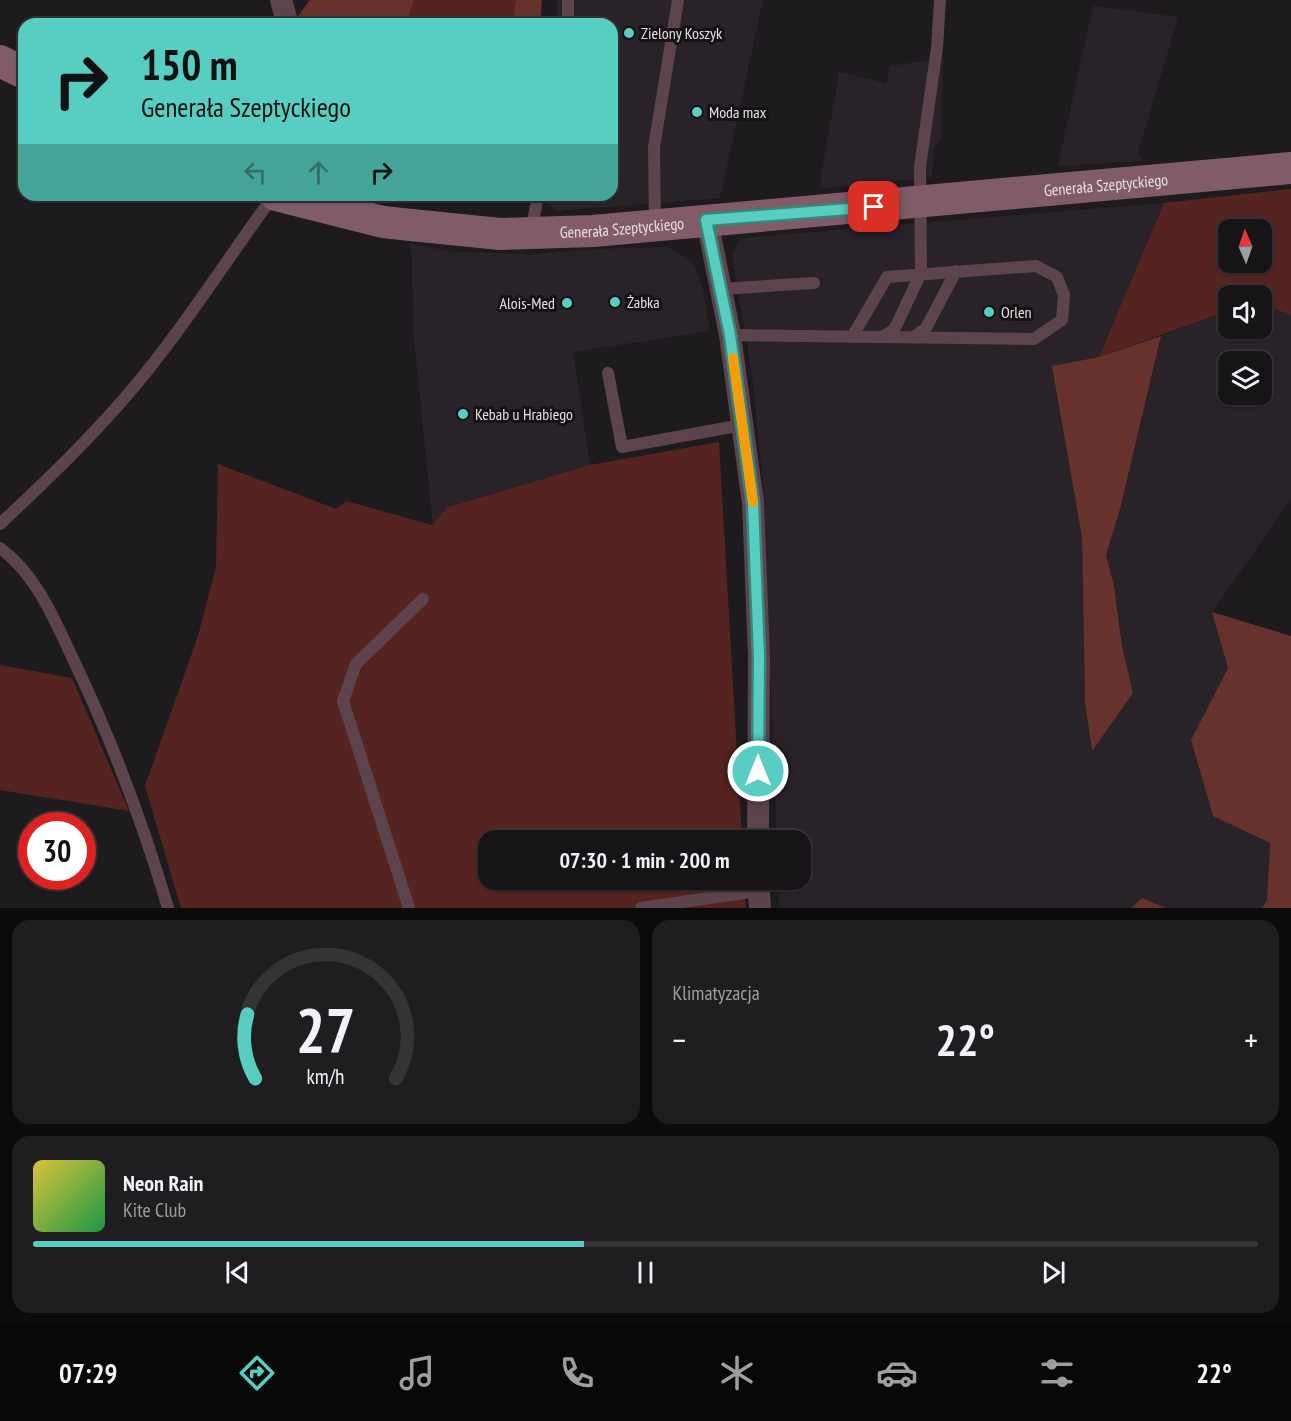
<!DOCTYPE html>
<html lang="pl">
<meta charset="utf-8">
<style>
:root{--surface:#161416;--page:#1f1d1f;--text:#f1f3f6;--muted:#9e9ea1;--line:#353335;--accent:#57cec1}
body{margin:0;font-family:"PT Sans Narrow",sans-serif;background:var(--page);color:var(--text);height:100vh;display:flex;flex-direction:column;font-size:22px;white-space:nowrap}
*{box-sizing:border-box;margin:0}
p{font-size:20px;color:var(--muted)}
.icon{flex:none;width:33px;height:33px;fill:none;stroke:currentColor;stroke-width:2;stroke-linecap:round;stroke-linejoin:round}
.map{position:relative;height:908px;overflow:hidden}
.drawer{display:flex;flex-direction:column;gap:12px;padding:12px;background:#0c0b0c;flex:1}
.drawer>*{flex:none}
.banner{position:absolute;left:18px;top:18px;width:600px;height:183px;border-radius:18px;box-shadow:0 2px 4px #0004,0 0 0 2px var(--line);background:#57cec1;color:#111;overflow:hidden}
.needle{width:39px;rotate:358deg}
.controls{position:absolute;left:1218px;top:219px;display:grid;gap:12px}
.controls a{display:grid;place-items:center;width:54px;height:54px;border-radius:12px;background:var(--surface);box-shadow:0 2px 4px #0004,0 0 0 2px var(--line);font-size:30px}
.speed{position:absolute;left:18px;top:812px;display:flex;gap:12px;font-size:30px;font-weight:700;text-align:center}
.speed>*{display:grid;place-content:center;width:78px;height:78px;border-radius:50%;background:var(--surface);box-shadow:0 2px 4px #0004,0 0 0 2px var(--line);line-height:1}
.speed .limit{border:9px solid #d22;background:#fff;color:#111}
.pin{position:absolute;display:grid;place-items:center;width:51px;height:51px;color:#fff;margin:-26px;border-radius:12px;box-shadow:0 3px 9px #0006}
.me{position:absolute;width:66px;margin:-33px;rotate:0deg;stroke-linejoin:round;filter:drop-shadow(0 0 4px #0008)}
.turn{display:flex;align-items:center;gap:21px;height:126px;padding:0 24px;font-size:27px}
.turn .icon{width:78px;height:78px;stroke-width:2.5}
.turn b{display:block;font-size:42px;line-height:51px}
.lanes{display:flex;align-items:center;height:57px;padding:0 24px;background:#0003;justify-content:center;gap:30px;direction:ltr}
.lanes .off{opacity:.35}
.big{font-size:45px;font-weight:800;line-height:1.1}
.drawer .tile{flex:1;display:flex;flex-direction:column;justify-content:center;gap:9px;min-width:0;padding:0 21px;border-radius:18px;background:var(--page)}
.drawer .dial{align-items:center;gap:0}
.dial svg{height:156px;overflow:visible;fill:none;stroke:var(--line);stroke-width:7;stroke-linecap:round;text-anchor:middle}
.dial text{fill:var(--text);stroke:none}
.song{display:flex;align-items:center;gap:18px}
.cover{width:72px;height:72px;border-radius:9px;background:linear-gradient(135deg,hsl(50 70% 55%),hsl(140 70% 35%))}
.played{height:6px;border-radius:3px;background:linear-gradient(90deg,var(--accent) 45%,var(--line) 45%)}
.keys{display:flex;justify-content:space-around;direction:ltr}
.heat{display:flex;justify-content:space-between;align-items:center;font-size:33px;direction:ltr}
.drawer .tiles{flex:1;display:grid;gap:12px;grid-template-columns:1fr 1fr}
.tile:last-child{grid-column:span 2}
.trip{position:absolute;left:478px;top:830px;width:333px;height:60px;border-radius:18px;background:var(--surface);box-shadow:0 2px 4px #0004,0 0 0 2px var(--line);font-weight:800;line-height:60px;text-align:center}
.dock{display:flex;height:96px;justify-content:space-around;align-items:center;background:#090809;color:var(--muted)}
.dock .icon{width:42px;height:42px}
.dock .selected{color:var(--accent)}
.dock b{font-size:27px;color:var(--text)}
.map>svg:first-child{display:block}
</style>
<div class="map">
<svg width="1291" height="908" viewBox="0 0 1291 908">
<rect width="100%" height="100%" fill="#1e1b1e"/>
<g fill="#2a2229" fill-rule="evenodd">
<polygon points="557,0 763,0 720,198 556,211 536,195 612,195 612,24 556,24"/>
<polygon points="1093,6 1178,17 1138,153 1145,161 1058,166"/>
<polygon points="943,58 941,139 934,148 932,177 819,189 839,72 886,83 890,66"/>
<path d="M1164,203L1099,357L1053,366L1082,537L1085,702L1092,750L1133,693L1122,646L1114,585L1106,555L1120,508L1161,336L1228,311V328H1262V304L1291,315V499L1212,612L1228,668L1191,740L1213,816L1270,843L1267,900L1262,908H1166L1142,898L1131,908H780L778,879H801V840H777L762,473L752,374L732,256L740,238ZM1228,362H1262V394H1228Z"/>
<polygon points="411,244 456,252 530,254 619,248 670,247 693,263 703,290 710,331 573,352 590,465 448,507 433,526 414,340"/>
</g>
<g fill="#552420" fill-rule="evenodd">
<polygon points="414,0 516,0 512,24 406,24"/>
<path d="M1291,189V315L1262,304V296H1228V311L1099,357L1164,203ZM1228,230H1262V262H1228Z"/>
<polygon points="719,442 742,840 489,840 489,879 744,879 746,908 181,908 145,786 198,636 216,567 218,464 336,509 346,501 432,525 448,507 590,465"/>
<polygon points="0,665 72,678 129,811 0,790"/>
</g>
<g fill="#67312c">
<polygon points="310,0 414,0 406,24 297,24 298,16"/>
<polygon points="516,0 542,0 540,24 512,24"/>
<polygon points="469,195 499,195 498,200 468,201"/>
<polygon points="1161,336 1120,509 1106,555 1114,585 1122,646 1133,693 1092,751 1085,702 1082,537 1052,366 1099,357"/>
<polygon points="1212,612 1291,636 1291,908 1262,908 1267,900 1270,843 1213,816 1191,740 1228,668"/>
<polygon points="1142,898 1166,908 1131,908"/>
</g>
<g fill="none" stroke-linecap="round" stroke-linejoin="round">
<g stroke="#5d444c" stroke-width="12">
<polyline points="568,0 568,24"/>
<polyline points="655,224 654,147 678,0"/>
<polyline points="531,232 538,195"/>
<polyline points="721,289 814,283"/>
<polyline points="730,335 1034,339 1062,320 1064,295 1057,277 1036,266 887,277 852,337"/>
<polyline points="882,337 894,330 921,273 920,167 937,48 940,0"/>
<polyline points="914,337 926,328 956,271"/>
<polyline points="608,373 622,447 742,425"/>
<path d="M0,524C47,480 93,436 134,387C185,326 227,259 274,195"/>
<path d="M0,548C37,575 55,621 74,661C112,741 143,823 168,908"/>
<polyline points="409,908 343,701 356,664 423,599"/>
<polyline points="641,908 758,891"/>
</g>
<g stroke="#5d444c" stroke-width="22">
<polyline points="281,0 286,18 285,24"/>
<polyline points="707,220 730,335 753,503 759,657 758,840"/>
<polyline points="758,879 760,908"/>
</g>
<g stroke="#815b67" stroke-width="32">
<polyline points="0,61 24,73"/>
<path id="s1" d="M276,195L383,222L411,225L500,234L593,231L1291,168"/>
</g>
</g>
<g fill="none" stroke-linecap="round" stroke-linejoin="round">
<g stroke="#39867d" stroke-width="15">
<polyline id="route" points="758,771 759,657 753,503 730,335 706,220 874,207"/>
</g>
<use href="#route" stroke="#57cec1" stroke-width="10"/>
<polyline stroke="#f59e0b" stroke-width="10" points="733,358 753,502"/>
</g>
<g fill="#57cec1" stroke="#151215" stroke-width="2">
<circle cx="629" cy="33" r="6"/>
<circle cx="697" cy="112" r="6"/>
<circle cx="615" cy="302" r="6"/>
<circle cx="567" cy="303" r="6"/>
<circle cx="989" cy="312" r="6"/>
<circle cx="463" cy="414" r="6"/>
</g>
<g text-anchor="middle" stroke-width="6" stroke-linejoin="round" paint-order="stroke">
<g font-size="16" fill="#e4e1e3" stroke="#151215" text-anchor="start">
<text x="641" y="39">Zielony Koszyk</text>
<text x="709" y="118">Moda max</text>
<text x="627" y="308">Żabka</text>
<text x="555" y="309" text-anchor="end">Alois-Med</text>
<text x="1001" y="318">Orlen</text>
<text x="475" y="420">Kebab u Hrabiego</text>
</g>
<g font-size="16" fill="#e4e1e3" stroke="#151215">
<text dy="6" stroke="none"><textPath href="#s1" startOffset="836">Generała Szeptyckiego</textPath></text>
<text dy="6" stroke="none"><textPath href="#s1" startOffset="350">Generała Szeptyckiego</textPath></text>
</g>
</g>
</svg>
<div class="controls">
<a><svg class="needle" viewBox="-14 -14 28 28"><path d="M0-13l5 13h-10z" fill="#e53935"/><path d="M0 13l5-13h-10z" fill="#9e9ea1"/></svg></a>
<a><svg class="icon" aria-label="sound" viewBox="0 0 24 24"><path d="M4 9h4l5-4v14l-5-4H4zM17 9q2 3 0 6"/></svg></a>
<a><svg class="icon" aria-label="layers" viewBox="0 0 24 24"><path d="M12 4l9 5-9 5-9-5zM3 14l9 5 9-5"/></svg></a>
</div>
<div class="speed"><div class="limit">30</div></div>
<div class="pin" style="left:874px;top:207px;background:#d93025"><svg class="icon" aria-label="arrive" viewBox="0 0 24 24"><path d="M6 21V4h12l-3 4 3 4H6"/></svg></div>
<svg class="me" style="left:758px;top:771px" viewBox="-20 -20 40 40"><circle r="17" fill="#57cec1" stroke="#fff" stroke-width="3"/><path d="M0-11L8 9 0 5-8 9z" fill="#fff"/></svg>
<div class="trip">07:30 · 1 min · 200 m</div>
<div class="banner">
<div class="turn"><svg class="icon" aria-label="right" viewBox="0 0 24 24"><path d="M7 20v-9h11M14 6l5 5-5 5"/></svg><div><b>150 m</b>Generała Szeptyckiego</div></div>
<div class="lanes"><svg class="icon off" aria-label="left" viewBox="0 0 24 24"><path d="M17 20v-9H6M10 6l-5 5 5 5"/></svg><svg class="icon off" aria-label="ahead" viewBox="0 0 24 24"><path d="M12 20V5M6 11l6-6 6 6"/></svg><svg class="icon" aria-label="right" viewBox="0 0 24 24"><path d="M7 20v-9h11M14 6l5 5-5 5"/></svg></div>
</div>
</div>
<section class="drawer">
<div class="tiles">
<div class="tile dial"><svg viewBox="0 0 100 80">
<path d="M14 69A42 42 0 1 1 86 69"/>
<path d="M14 69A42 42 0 0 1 10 36" stroke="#57cec1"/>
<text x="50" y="56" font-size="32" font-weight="700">27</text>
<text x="50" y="72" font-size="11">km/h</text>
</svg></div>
<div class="tile"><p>Klimatyzacja</p>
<div class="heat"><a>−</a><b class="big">22°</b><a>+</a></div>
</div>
<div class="tile">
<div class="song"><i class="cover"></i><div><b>Neon Rain</b><p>Kite Club</p></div></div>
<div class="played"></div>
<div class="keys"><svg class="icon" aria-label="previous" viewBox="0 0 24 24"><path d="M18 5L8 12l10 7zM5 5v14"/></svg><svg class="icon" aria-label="pause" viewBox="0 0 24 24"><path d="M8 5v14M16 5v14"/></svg><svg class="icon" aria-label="next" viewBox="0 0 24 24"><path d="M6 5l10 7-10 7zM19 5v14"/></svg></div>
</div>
</div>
</section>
<nav class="dock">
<b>07:29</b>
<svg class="icon selected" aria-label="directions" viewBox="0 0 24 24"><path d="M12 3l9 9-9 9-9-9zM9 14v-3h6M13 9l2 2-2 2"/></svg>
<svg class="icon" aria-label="music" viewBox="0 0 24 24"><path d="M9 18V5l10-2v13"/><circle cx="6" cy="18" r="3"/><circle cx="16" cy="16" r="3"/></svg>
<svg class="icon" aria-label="phone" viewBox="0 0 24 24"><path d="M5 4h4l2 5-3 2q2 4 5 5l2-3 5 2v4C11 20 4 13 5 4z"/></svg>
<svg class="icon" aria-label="climate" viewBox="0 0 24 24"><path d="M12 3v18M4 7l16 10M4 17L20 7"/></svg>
<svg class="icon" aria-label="car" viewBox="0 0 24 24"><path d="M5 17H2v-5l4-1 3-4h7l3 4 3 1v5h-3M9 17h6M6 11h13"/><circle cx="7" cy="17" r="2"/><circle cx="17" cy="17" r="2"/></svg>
<svg class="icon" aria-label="filters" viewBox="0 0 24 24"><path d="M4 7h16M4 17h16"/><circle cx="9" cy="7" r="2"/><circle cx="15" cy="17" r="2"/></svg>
<b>22°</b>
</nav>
